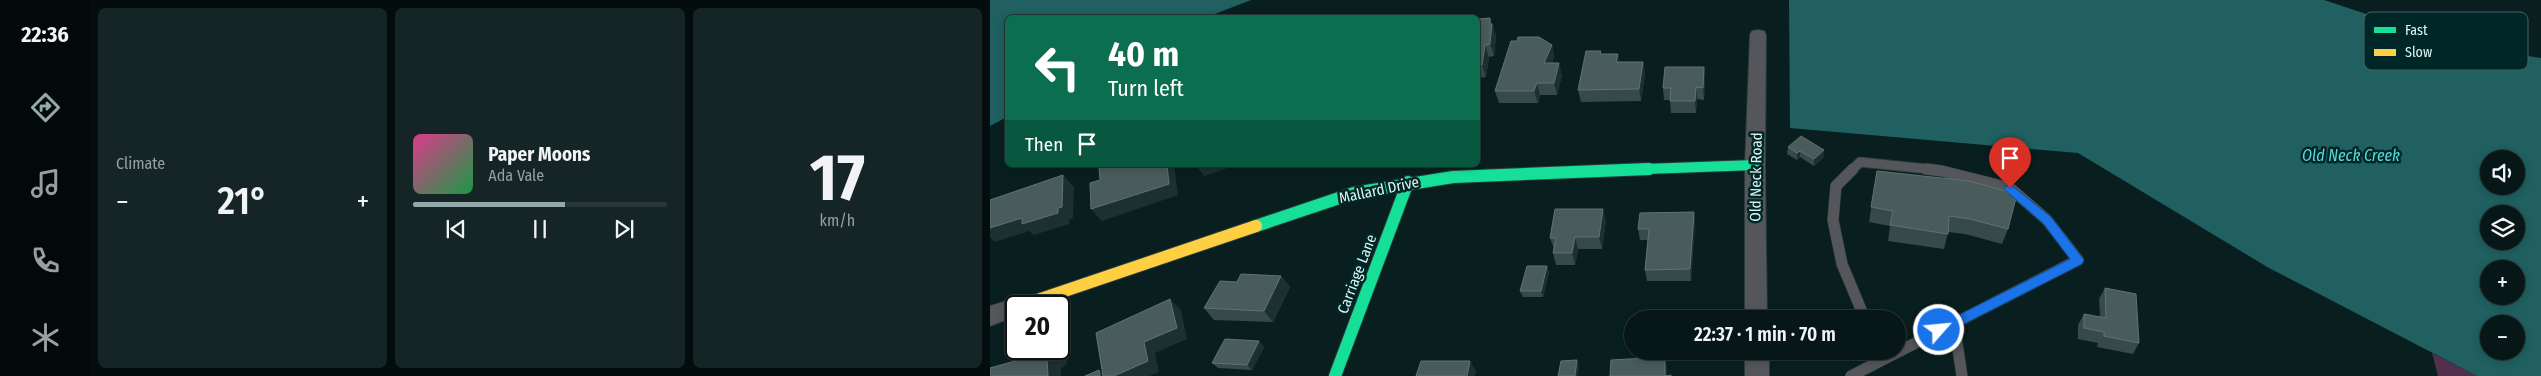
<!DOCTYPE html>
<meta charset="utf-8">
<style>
:root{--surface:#071717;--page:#152424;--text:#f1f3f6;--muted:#989fa1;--line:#283636;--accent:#94a9a9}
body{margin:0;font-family:"Fira Sans Condensed",sans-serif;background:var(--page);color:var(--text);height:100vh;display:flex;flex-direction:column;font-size:19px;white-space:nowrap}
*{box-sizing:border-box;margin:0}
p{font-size:16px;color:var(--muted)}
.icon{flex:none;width:28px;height:28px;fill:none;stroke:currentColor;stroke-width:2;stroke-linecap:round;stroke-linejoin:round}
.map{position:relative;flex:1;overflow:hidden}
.details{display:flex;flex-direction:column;gap:8px;padding:8px;background:#040d0d;width:900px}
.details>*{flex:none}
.hud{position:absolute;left:15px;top:15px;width:475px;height:152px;border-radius:8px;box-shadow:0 2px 8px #0003,0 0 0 1px var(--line);background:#0b6e4f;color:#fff;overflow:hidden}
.fabs{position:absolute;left:1490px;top:150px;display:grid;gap:10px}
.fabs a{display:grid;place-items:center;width:45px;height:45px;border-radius:50%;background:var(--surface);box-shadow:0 2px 8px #0003,0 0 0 1px var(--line);font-size:25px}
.speed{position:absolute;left:15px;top:295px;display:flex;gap:10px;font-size:25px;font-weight:700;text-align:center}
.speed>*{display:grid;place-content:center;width:65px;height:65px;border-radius:50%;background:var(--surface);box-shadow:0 2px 8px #0003,0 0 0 1px var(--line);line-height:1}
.speed .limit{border:2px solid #111;border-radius:8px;background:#fff;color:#111}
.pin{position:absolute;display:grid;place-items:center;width:42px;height:42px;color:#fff;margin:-51px -21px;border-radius:50% 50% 50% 0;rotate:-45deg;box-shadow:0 0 5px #0007}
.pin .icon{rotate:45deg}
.me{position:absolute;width:55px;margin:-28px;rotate:63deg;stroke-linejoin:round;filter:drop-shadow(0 0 4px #0008)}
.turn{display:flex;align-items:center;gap:18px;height:105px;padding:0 20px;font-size:22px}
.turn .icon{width:65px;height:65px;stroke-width:2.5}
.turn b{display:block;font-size:35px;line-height:42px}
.then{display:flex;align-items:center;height:48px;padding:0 20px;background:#0003;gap:10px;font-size:19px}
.big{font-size:38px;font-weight:600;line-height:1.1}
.details .widget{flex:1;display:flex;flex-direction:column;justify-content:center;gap:8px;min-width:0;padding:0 18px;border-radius:8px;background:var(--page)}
.details .dial{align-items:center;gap:0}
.dial b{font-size:65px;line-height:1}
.song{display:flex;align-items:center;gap:15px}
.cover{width:60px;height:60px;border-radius:8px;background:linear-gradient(135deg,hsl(330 70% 55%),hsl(140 70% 35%))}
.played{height:5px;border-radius:2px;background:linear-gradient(90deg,var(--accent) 60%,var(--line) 60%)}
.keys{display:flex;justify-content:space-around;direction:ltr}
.heat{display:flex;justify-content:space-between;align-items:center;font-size:28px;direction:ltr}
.details .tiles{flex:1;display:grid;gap:8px;grid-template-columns:repeat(3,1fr)}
.trip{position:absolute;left:634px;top:310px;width:282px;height:50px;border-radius:25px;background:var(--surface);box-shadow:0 2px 8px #0003,0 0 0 1px var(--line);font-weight:600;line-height:50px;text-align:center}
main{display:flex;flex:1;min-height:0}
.dock{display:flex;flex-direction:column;width:90px;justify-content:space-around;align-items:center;background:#030909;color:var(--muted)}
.dock .icon{width:35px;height:35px}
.dock .active{color:var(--accent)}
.dock b{font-size:22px;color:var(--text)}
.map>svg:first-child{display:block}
</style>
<main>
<nav class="dock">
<b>22:36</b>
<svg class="icon active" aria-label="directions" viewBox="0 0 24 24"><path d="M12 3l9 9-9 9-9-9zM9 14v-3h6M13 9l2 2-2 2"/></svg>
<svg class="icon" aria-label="music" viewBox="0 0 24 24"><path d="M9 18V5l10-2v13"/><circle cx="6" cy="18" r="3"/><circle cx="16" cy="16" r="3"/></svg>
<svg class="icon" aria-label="phone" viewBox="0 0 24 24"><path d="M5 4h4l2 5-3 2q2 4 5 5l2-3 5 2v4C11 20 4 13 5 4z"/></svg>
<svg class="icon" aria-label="climate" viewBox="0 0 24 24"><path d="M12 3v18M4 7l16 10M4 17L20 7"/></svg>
</nav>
<section class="details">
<div class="tiles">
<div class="widget"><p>Climate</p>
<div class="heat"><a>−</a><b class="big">21°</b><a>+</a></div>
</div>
<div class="widget">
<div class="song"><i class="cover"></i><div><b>Paper Moons</b><p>Ada Vale</p></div></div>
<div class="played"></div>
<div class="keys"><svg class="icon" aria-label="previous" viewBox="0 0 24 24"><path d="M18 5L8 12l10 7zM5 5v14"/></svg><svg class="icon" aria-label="pause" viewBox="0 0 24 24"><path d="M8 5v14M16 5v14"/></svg><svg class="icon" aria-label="next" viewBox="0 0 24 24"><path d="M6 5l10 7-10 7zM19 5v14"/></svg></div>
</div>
<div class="widget dial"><b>17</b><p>km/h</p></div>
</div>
</section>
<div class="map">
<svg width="1551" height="376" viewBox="0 0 1551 376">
<rect width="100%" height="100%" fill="#091f1f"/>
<polygon fill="#52304b" points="1442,353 1487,376 1448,376"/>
<g fill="#206060" fill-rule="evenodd">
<polygon points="0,0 261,0 217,17 18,18 17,117 0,126"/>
<path d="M799,0H1334L1473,46L1551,58V376H1487L1279,268L1088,153L800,128ZM1499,159H1526V186H1499ZM1499,214H1526V241H1499ZM1499,269H1526V296H1499ZM1499,324H1526V351H1499Z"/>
</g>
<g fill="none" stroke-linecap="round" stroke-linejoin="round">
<g stroke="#293b3b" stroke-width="11">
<polyline id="lane-far1" points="862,170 870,162 947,170"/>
</g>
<g stroke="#293b3b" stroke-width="12">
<g id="lane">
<polyline points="863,169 846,186 843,220 852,264 875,319"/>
<polyline points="964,323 972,376"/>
<polyline points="861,376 1088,260 1057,220 1020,188 952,171 936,169"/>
</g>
</g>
<g stroke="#293b3b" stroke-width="2">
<g id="street">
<polygon points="768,30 774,31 776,35 775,165 777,319 755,319 755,165 760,35 762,31"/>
<polygon points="26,298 34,300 37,306 26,306 26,316 0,326 0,306"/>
<rect x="755" y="351" width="24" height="25"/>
</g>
</g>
<g stroke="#293b3b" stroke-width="12">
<polyline id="fast-far1" points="628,170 765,165"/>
</g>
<g stroke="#293b3b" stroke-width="14">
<g id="fast">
<polyline points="266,226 364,193 463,177 659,169"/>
<polyline points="345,376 418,182"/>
</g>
</g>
<g stroke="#293b3b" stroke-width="14">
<polyline id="slow" points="30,306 266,226"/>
</g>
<use href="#lane-far1" stroke="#545659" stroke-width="9"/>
<use href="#lane" stroke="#545659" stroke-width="11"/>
<use href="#street" fill="#545659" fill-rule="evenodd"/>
<use href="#fast-far1" stroke="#16e098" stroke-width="10"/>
<use href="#fast" stroke="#16e098" stroke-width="12"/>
<use href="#slow" stroke="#ffcf43" stroke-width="12"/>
</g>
<g fill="#374949">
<polygon points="500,18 506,36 504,56 499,57 496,77 488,78 488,19"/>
<polygon points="562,45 564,57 562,63 572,75 567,95 550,95 548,103 509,103 505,91"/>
<polygon points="611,54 628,54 629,62 653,62 655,74 651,101 591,102 588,90"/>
<polygon points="714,67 715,79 714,100 707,99 706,113 681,113 680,100 674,100 673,88"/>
<polygon points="798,147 834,157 824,166 810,157 807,160 797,154"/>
<polygon points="887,171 1018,229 1012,244 975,234 958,232 954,249 898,241 900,226 879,222"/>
<polygon points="704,212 705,224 701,281 657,281 655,270 658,240 650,240 648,229"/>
<polygon points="616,220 612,249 588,249 585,265 566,265 563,253 564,249 560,238"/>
<polygon points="557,266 559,272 553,297 533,297 530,291"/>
<polygon points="291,276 300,287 283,322 224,320 214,308 247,282"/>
<polygon points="1115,288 1149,343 1143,354 1107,347 1108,343 1088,339 1088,325 1094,314 1110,317 1109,299"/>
<polygon points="269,341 274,347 262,370 228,368 222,363"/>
</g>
<g fill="#1d3030">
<polygon points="500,18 506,36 504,56 500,44"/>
<polygon points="495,45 499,57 496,77 492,65"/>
<polygon points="562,45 564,57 557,75 554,63"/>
<polygon points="628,54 630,66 626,62"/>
<polygon points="653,62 655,74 651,101 649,89"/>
<polygon points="569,63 572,75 567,95 564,83"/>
<polygon points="714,67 715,79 714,100 713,88"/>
<polygon points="547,83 550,95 548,103 544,91"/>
<polygon points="706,87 707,99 706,113 705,101"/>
<polygon points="834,150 834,157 824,166 824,159"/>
<polygon points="810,151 810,157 807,160 807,153"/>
<polygon points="177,165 184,165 188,195 112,221 101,209"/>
<polygon points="206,165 247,165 214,176"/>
<polygon points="73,175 84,187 83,218 79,220 79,224 44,235 39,231 5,242 0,237 0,228 32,218"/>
<polygon points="613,209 616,220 612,249 609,237"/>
<polygon points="704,212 705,224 701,281 700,269"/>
<polygon points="585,237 588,249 585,265 582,253"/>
<polygon points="557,266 559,272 553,297 551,291"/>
<polygon points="291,276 300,287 283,322 274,311"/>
<polygon points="180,299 191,310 197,339 165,353 169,372 159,376 124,376 154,342"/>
<polygon points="269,341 274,347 262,370 257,365"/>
<polygon points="64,349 77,359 77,363 71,369 71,376 58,376 57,358"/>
<polygon points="675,357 677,368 677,376 675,376"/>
<polygon points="587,360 589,366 588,376 585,376"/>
<polygon points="480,361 486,371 485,376 477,376"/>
<polygon points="109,370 116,376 110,376"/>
</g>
<g fill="#495b5b" stroke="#607373">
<polygon points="500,18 500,24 502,24 500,44 495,45 492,65 488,65 488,19"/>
<polygon points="528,37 549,37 562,45 554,63 569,63 564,83 547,83 544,91 505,91 521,41 527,41"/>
<polygon points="596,51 611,51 610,54 628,54 626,62 653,62 649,89 588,90"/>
<polygon points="675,67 714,67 713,88 706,87 705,101 680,101 681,88 673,88"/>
<polygon points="811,136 834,150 824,159 810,151 807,153 798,147"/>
<polygon points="115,165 177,165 179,184 101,209 100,183 110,180 109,167"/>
<polygon points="887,171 979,181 1027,194 1018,229 980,219 959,216 958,234 900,225 903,211 881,207"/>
<polygon points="73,175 72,207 68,208 68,213 32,224 32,218 0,228 0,200"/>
<polygon points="565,209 613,209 609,237 585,237 582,253 563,253 566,238 560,238"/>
<polygon points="704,212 700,269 655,270 659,229 648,229 650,213"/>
<polygon points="537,266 557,266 551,291 530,291"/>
<polygon points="251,274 291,276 274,311 214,308 230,281 247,282"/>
<polygon points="1115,288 1146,294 1149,343 1114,336 1114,332 1094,328 1094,314 1116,318"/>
<polygon points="180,299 187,328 154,342 158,361 124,376 113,376 106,333"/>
<polygon points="235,339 269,341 257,365 222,363"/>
<polygon points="51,349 64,349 64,352 57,358 58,376 0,376 0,368 43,356"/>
<polygon points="675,357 675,376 681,375 681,376 620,376 621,360"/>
<polygon points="587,360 585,376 568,376 571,361"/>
<polygon points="431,361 480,361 477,376 426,376"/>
<polygon points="109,370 110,376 95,376"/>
</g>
<polygon fill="#1a73e8" stroke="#114b97" points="1020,184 1061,217 1094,260 1092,264 954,334 945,334 943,330 945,327 1080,259 1053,223 1016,191 1014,188"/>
<g text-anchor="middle" stroke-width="5" stroke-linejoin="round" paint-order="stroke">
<g font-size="15" fill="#dff4f4" stroke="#002728">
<text transform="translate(766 177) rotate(-89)" y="5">Old Neck Road</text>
<text transform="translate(389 190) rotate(-12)" y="5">Mallard Drive</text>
<text transform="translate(367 274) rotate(-69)" y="5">Carriage Lane</text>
</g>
<g font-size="16" font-style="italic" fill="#59dbdc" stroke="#002728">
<text x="1361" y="161">Old Neck Creek</text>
</g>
</g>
<rect x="1374" y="12" width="164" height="58" rx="8" fill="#002728" stroke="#436465" stroke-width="1"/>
<rect x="1384" y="27" width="22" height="6" fill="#16e098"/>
<rect x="1384" y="49" width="22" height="7" fill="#ffcf43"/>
<g font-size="14" fill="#dff4f4">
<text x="1415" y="35">Fast</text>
<text x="1415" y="57">Slow</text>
</g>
</svg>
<div class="fabs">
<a><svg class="icon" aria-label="sound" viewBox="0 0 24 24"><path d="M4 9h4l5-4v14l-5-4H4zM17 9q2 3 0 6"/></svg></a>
<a><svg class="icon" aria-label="layers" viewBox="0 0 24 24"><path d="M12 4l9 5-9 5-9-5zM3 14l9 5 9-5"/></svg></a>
<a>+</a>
<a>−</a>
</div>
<div class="speed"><div class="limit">20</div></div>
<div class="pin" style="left:1020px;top:188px;background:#d93025"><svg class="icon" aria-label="arrive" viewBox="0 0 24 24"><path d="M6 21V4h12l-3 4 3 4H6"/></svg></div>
<svg class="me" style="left:949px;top:330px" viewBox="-20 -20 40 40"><circle r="17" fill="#1a73e8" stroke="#fff" stroke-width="3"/><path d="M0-11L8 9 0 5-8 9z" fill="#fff"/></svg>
<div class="trip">22:37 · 1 min · 70 m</div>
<div class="hud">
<div class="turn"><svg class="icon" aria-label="left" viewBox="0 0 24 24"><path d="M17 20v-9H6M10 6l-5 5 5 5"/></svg><div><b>40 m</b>Turn left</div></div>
<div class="then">Then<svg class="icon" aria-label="arrive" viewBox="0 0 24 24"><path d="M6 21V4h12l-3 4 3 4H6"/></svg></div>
</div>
</div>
</main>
